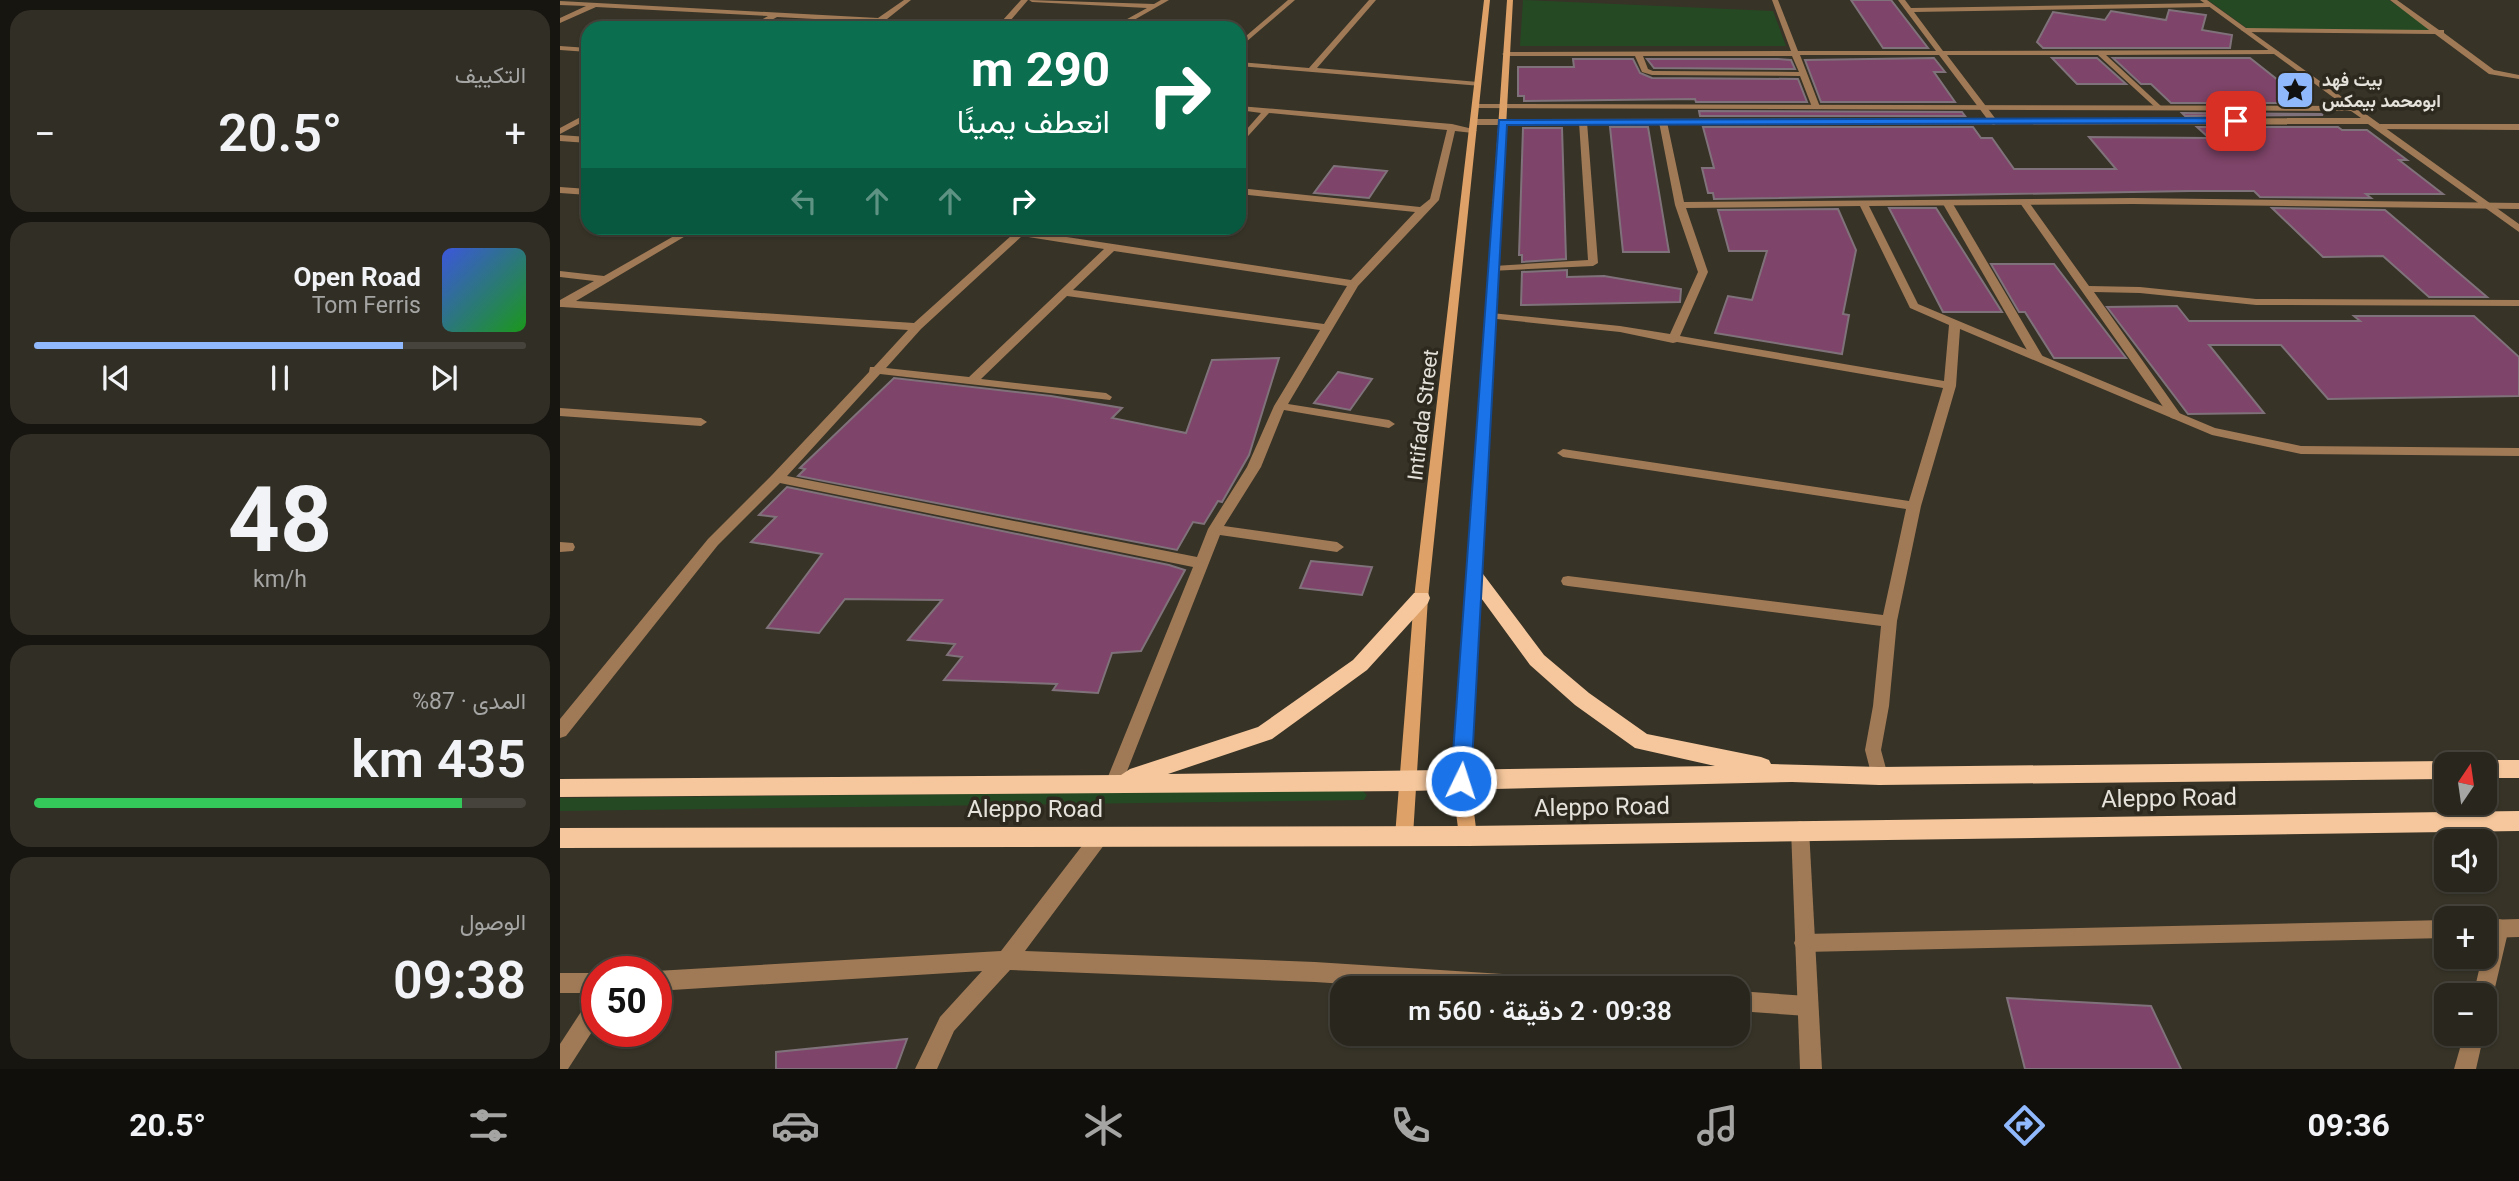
<!DOCTYPE html>
<html lang="ar">
<meta charset="utf-8">
<style>
:root{--surface:#29261d;--page:#312e26;--text:#f1f3f6;--muted:#a5a5a4;--line:#45433b;--accent:#8fb8fd}
body{margin:0;font-family:Roboto,Vazirmatn,sans-serif;background:var(--page);color:var(--text);direction:rtl;height:100vh;display:flex;flex-direction:column;font-size:26px;white-space:nowrap}
*{box-sizing:border-box;margin:0}
p{font-size:23px;color:var(--muted)}
.icon{flex:none;width:38px;height:38px;fill:none;stroke:currentColor;stroke-width:2;stroke-linecap:round;stroke-linejoin:round}
.map{position:relative;flex:1;overflow:hidden;direction:ltr}
.sheet{display:flex;flex-direction:column;gap:10px;padding:10px;background:#171510;width:560px}
.sheet>*{flex:none}
.banner{position:absolute;left:21px;top:21px;width:665px;height:214px;border-radius:21px;box-shadow:0 2px 5px #0004,0 0 0 2px var(--line);direction:rtl;background:#0b6e4f;color:#fff;overflow:hidden}
.needle{width:46px;rotate:13deg}
.fabs{position:absolute;left:1874px;top:752px;display:grid;gap:14px}
.fabs a{display:grid;place-items:center;width:63px;height:63px;border-radius:14px;background:var(--surface);box-shadow:0 2px 5px #0004,0 0 0 2px var(--line);font-size:35px}
.speed{position:absolute;left:21px;top:956px;display:flex;gap:14px;font-size:35px;font-weight:700;text-align:center}
.speed>*{display:grid;place-content:center;width:91px;height:91px;border-radius:50%;background:var(--surface);box-shadow:0 2px 5px #0004,0 0 0 2px var(--line);line-height:1}
.speed .limit{border:10px solid #d22;background:#fff;color:#111}
.pin{position:absolute;display:grid;place-items:center;width:60px;height:60px;color:#fff;margin:-30px;border-radius:14px;box-shadow:0 4px 10px #0006}
.me{position:absolute;width:77px;margin:-38px;rotate:4deg;stroke-linejoin:round;filter:drop-shadow(0 0 5px #0008)}
.turn{display:flex;align-items:center;gap:24px;height:147px;padding:0 21px;font-size:32px}
.turn .icon{width:91px;height:91px;stroke-width:2.5}
.turn b{display:block;font-size:49px;line-height:60px}
.lanes{display:flex;align-items:center;height:66px;padding:0 21px;background:#0003;justify-content:center;gap:35px;direction:ltr}
.lanes .off{opacity:.35}
.big{font-size:52px;font-weight:600;line-height:1.1}
.sheet .tile{flex:1;display:flex;flex-direction:column;justify-content:center;gap:10px;min-width:0;padding:0 24px;border-radius:21px;background:var(--page)}
.sheet .dial{align-items:center;gap:0}
.dial b{font-size:91px;line-height:1}
.song{display:flex;align-items:center;gap:21px}
.cover{width:84px;height:84px;border-radius:10px;background:linear-gradient(135deg,hsl(230 70% 55%),hsl(120 70% 35%))}
.played{height:7px;border-radius:4px;background:linear-gradient(90deg,var(--accent) 75%,var(--line) 75%)}
.keys{display:flex;justify-content:space-around;direction:ltr}
.heat{display:flex;justify-content:space-between;align-items:center;font-size:38px;direction:ltr}
.charge{height:10px;border-radius:5px;background:linear-gradient(90deg,#34c759 87%,var(--line) 0)}
.trip{position:absolute;left:770px;top:976px;width:420px;height:70px;border-radius:21px;background:var(--surface);box-shadow:0 2px 5px #0004,0 0 0 2px var(--line);font-weight:600;line-height:70px;text-align:center;direction:rtl}
.tabs{display:flex;height:112px;justify-content:space-around;align-items:center;background:#100f0c;color:var(--muted)}
.tabs .icon{width:49px;height:49px}
.tabs .selected{color:var(--accent)}
.tabs b{font-size:32px;color:var(--text)}
main{display:flex;flex:1;min-height:0}
.map>svg:first-child{display:block}
</style>
<main>
<div class="map">
<svg width="1959" height="1069" viewBox="0 0 1959 1069">
<rect width="100%" height="100%" fill="#373327"/>
<g fill="#254a23">
<polygon points="963,0 1213,11 1226,46 960,46"/>
<polygon points="1648,0 1829,0 1875,31 1688,29"/>
<polygon points="802,790 807,795 804,800 0,811 0,798 9,798"/>
</g>
<g fill="#7e4469" stroke="#80727a" stroke-width="2">
<polygon points="1291,0 1331,0 1368,48 1323,48"/>
<polygon points="1609,10 1646,15 1642,30 1672,35 1670,48 1483,48 1477,42 1493,12 1545,20 1551,11 1606,20"/>
<polygon points="1374,58 1385,72 1374,72 1395,102 1261,102 1245,60"/>
<polygon points="1492,58 1537,58 1566,84 1517,84"/>
<polygon points="1553,58 1690,58 1747,103 1611,103 1591,84 1581,84"/>
<polygon points="1013,59 1073,59 1080,73 1092,78 1238,79 1247,102 1136,102 1135,99 964,101 964,96 958,96 958,67 1014,67"/>
<polygon points="1087,59 1218,59 1231,60 1235,69 1094,68"/>
<polygon points="1139,111 1402,112 1405,116 1140,116"/>
<polygon points="1622,113 1761,114 1763,115 1625,116"/>
<polygon points="1050,127 1088,127 1109,252 1063,252"/>
<polygon points="1143,127 1413,127 1421,138 1432,138 1454,169 1556,169 1529,137 1649,138 1637,127 1778,127 1782,130 1807,130 1847,160 1839,160 1883,194 1806,194 1811,198 1700,197 1694,191 1630,191 1154,199 1153,193 1148,193 1142,168 1154,168"/>
<polygon points="963,128 1002,128 1006,259 962,262 962,255 959,255"/>
<polygon points="774,166 827,171 809,198 754,193"/>
<polygon points="1329,208 1376,208 1442,312 1383,312"/>
<polygon points="1712,208 1825,210 1927,297 1869,297 1823,256 1763,257"/>
<polygon points="1278,209 1296,250 1283,314 1289,315 1282,354 1155,333 1168,296 1192,300 1207,251 1169,251 1158,210"/>
<polygon points="1431,264 1494,264 1566,358 1494,358 1465,312 1459,312"/>
<polygon points="1007,270 1007,277 1044,276 1121,289 1120,302 961,305 962,272"/>
<polygon points="1617,306 1629,321 1800,321 1794,316 1914,316 1959,357 1959,396 1768,399 1721,345 1649,345 1704,413 1628,414 1547,307"/>
<polygon points="719,358 689,455 662,502 658,501 644,524 633,522 617,550 238,476 245,469 240,468 334,378 491,396 562,408 552,418 626,433 652,360"/>
<polygon points="778,372 812,379 790,410 754,403"/>
<polygon points="227,487 609,565 625,570 581,651 552,653 538,693 493,690 497,684 384,680 402,657 387,655 395,644 348,640 382,600 285,599 259,633 207,628 262,554 191,542 216,517 199,515"/>
<polygon points="751,561 812,567 802,595 740,588"/>
<polygon points="1447,998 1591,1006 1621,1069 1465,1069"/>
<polygon points="347,1039 336,1069 216,1069 216,1052"/>
</g>
<g fill="none" stroke-linecap="round" stroke-linejoin="round">
<g fill="#a07a56" fill-rule="evenodd">
<polygon points="1818,124 1959,124 1959,130 1815,129 1815,125"/>
<polygon points="1388,201 1393,204 1483,357 1481,359 1477,360 1471,357 1383,204"/>
<polygon points="1462,201 1468,201 1529,286 1580,287 1696,299 1959,300 1959,306 1696,305 1580,293 1534,292 1621,415 1615,419 1611,418 1460,203"/>
<polygon points="1939,919 1946,921 1949,928 1933,996 1930,1003 1925,1005 1925,996 1913,996 1922,957 1925,957 1925,946 1932,921"/>
<polygon points="1904,1034 1924,1034 1916,1069 1894,1069"/>
</g>
<g fill="#a07a56" fill-rule="evenodd">
<polygon points="344,0 351,0 327,19 386,22 442,21 461,0 468,0 450,21 479,21 483,23 479,28 471,28 473,25 386,26 217,17 197,28 188,28 208,16 36,7 0,23 0,18 26,6 0,5 0,1 318,18"/>
<polygon points="469,0 594,4 601,0 609,0 560,28 551,28 587,8 472,2"/>
<polygon points="728,0 735,0 679,48 679,42"/>
<polygon points="809,0 816,0 757,68 918,82 921,82 921,86 679,66 679,62 749,68"/>
<path d="M1212,0H1218L1238,51H1376L1338,0H1345L1351,8L1649,3L1652,5L1649,7L1354,12L1383,51L1715,50L1719,52L1715,54L1546,55L1601,106L1602,108L1598,110L1538,55H1387L1438,122L1434,125L1431,124L1379,55H1240L1260,107L1256,109L1252,107L1240,76L1092,75L1082,72L1075,56H946L942,54L946,52L1231,51ZM1083,56H1232L1239,72L1093,71L1088,69Z"/>
<polygon points="1830,0 1837,0 1879,30 1884,30 1884,33 1934,70 1959,75 1959,79 1929,74 1875,34 1685,32 1681,30 1685,28 1869,30"/>
<polygon points="0,46 28,48 28,52 0,50"/>
<path d="M679,106L892,124L917,130L913,133L895,131L879,200L798,286L728,404L829,420L835,424L829,428L724,410L701,467L664,526L777,542L784,547L777,552L660,535L560,789L554,791L548,789L545,784L633,567L220,483L158,545L6,736L0,738V719L148,539L212,475L309,372L310,367H314L348,330L2,307H0V300L34,281L0,277V271L44,276L128,228H139L16,301L354,323L452,235L426,231L421,228L457,230L460,228H470L467,231L791,280L855,212L679,194V188L860,207L870,199L887,130L709,113L679,146V138L701,113L679,110ZM462,236L544,249L409,377L326,368L361,329ZM554,251L787,286L764,324L513,290ZM507,296L760,330L714,406L687,467L648,529L637,557L227,476L320,374L550,400L552,397L546,393L421,379Z"/>
<polygon points="28,113 28,119 0,134 0,128"/>
<polygon points="1023,119 1027,122 1038,263 1033,266 930,271 930,267 934,266 1028,260 1019,122"/>
<path d="M1103,119L1107,122L1124,202L1573,198L1959,203V209L1573,204L1309,206L1358,304L1655,428L1741,446L1959,448V456L1741,454L1652,435L1400,329L1396,386L1361,506L1337,621L1329,706L1321,750L1328,776L1325,781L1319,783L1313,781L1305,750L1313,706L1321,626L1008,586L1003,585L1001,581L1003,577L1008,576L1323,615L1346,509L1003,457L997,453L1003,449L1349,501L1383,388L1117,342L1113,343L1060,332L927,318V314L931,313L1060,326L1110,334L1138,272L1115,205L1099,122ZM1300,206L1350,308L1389,325L1384,381L1120,336L1148,272L1126,208Z"/>
<polygon points="0,135 28,137 28,143 0,141"/>
<polygon points="0,187 28,189 28,195 0,193"/>
<polygon points="0,408 141,418 147,422 141,426 0,416"/>
<polygon points="0,542 13,543 15,547 13,551 0,552"/>
<polygon points="541,827 547,829 550,835 547,841 465,951 755,962 1019,979 1026,982 1029,989 862,989 755,982 450,970 394,1031 377,1069 355,1069 380,1017 422,971 96,991 96,971 441,951 535,829"/>
<polygon points="1959,919 1959,937 1925,938 1925,920"/>
<polygon points="1886,920 1886,938 1244,952 1237,950 1234,943 1237,936 1244,934"/>
<rect x="0" y="973" width="37" height="20"/>
<polygon points="1178,991 1247,996 1254,999 1257,1006 1254,1013 1247,1016 1178,1011"/>
<polygon points="37,995 37,1024 8,1069 0,1069 0,1044 30,998"/>
</g>
<g fill="#a07a56" fill-rule="evenodd">
<polygon points="1640,0 1647,0 1959,224 1959,232 1808,124 914,125 910,122 914,119 1801,118 1791,111 916,108 912,106 916,104 1785,106"/>
<polygon points="1240,821 1246,823 1249,829 1262,1069 1240,1069 1231,829 1234,823"/>
</g>
<g fill="#dea167" fill-rule="evenodd">
<polygon points="924,0 930,0 868,598 853,836 850,842 844,844 838,842 835,836 854,598"/>
<polygon points="947,0 953,0 910,781 917,836 914,842 908,844 902,842 899,836 892,781"/>
</g>
<g fill="#f6c79c" fill-rule="evenodd">
<polygon points="914,568 920,570 984,655 1029,693 1087,734 1201,757 1209,760 1211,764 1319,767 1886,761 1894,765 1886,765 1886,779 1319,785 1232,782 848,791 0,797 0,779 561,775 570,769 698,727 793,660 854,593 868,593 870,598 868,603 807,670 712,739 608,774 1155,766 1075,748 1015,705 970,665 908,580 905,575 908,570"/>
<polygon points="1925,760 1959,760 1959,778 1925,778 1925,765 1916,765"/>
<polygon points="1959,811 1959,831 908,846 0,848 0,828 908,826"/>
</g>
</g>
<polygon fill="#1a73e8" stroke="#114b97" stroke-width="2" points="1676,118 1679,123 947,125 911,781 908,787 901,789 894,787 891,781 939,120"/>
<defs>
<g id="sight-square" transform="scale(2.0125)"><rect x="-9" y="-9" width="18" height="18" rx="4" fill="#8fb8fd" stroke="#2d291e"/><path d="M0-6L1.8-2.2L6-1.7L2.9 1.2L3.7 5.4L0 3.3L-3.7 5.4L-2.9 1.2L-6-1.7L-1.8-2.2Z" fill="#111"/></g>
</defs>
<g fill-rule="evenodd">
<use href="#sight-square" x="1735" y="90"/>
</g>
<g text-anchor="middle" stroke-width="7" stroke-linejoin="round" paint-order="stroke">
<g font-size="18" font-weight="bold" fill="#e5e2db" stroke="#2d291e" text-anchor="start">
<text x="1762" y="86">بيت فهد<tspan x="1762" dy="21">ابومحمد بيمكس</tspan></text>
</g>
<g font-size="21" fill="#e5e2db" stroke="#2d291e">
<text transform="translate(863 415) rotate(-83)" y="7">Intifada Street</text>
</g>
<g font-size="24" fill="#e5e2db" stroke="#2d291e">
<text transform="translate(1609 798) rotate(-1)" y="8">Aleppo Road</text>
<text transform="translate(1042 807) rotate(-1)" y="8">Aleppo Road</text>
<text x="475" y="817">Aleppo Road</text>
</g>
</g>
</svg>
<div class="fabs">
<a><svg class="needle" viewBox="-14 -14 28 28"><path d="M0-13l5 13h-10z" fill="#e53935"/><path d="M0 13l5-13h-10z" fill="#a5a5a4"/></svg></a>
<a><svg class="icon" aria-label="sound" viewBox="0 0 24 24"><path d="M4 9h4l5-4v14l-5-4H4zM17 9q2 3 0 6"/></svg></a>
<a>+</a>
<a>−</a>
</div>
<div class="speed"><div class="limit">50</div></div>
<div class="pin" style="left:1676px;top:121px;background:#d93025"><svg class="icon" aria-label="arrive" viewBox="0 0 24 24"><path d="M6 21V4h12l-3 4 3 4H6"/></svg></div>
<svg class="me" style="left:901px;top:781px" viewBox="-20 -20 40 40"><circle r="17" fill="#1a73e8" stroke="#fff" stroke-width="3"/><path d="M0-11L8 9 0 5-8 9z" fill="#fff"/></svg>
<div class="trip">09:38 · 2 دقيقة · 560 m</div>
<div class="banner">
<div class="turn"><svg class="icon" aria-label="right" viewBox="0 0 24 24"><path d="M7 20v-9h11M14 6l5 5-5 5"/></svg><div><b>290 m</b>انعطف يمينًا</div></div>
<div class="lanes"><svg class="icon off" aria-label="left" viewBox="0 0 24 24"><path d="M17 20v-9H6M10 6l-5 5 5 5"/></svg><svg class="icon off" aria-label="ahead" viewBox="0 0 24 24"><path d="M12 20V5M6 11l6-6 6 6"/></svg><svg class="icon off" aria-label="ahead" viewBox="0 0 24 24"><path d="M12 20V5M6 11l6-6 6 6"/></svg><svg class="icon" aria-label="right" viewBox="0 0 24 24"><path d="M7 20v-9h11M14 6l5 5-5 5"/></svg></div>
</div>
</div>
<section class="sheet">
<div class="tile"><p>التكييف</p>
<div class="heat"><a>−</a><b class="big">20.5°</b><a>+</a></div>
</div>
<div class="tile">
<div class="song"><i class="cover"></i><div><b>Open Road</b><p>Tom Ferris</p></div></div>
<div class="played"></div>
<div class="keys"><svg class="icon" aria-label="previous" viewBox="0 0 24 24"><path d="M18 5L8 12l10 7zM5 5v14"/></svg><svg class="icon" aria-label="pause" viewBox="0 0 24 24"><path d="M8 5v14M16 5v14"/></svg><svg class="icon" aria-label="next" viewBox="0 0 24 24"><path d="M6 5l10 7-10 7zM19 5v14"/></svg></div>
</div>
<div class="tile dial"><b>48</b><p>km/h</p></div>
<div class="tile"><p>المدى · 87%</p><b class="big">435 km</b><div class="charge"></div></div>
<div class="tile"><p>الوصول</p><b class="big">09:38</b></div>
</section>
</main>
<nav class="tabs">
<b>09:36</b>
<svg class="icon selected" aria-label="directions" viewBox="0 0 24 24"><path d="M12 3l9 9-9 9-9-9zM9 14v-3h6M13 9l2 2-2 2"/></svg>
<svg class="icon" aria-label="music" viewBox="0 0 24 24"><path d="M9 18V5l10-2v13"/><circle cx="6" cy="18" r="3"/><circle cx="16" cy="16" r="3"/></svg>
<svg class="icon" aria-label="phone" viewBox="0 0 24 24"><path d="M5 4h4l2 5-3 2q2 4 5 5l2-3 5 2v4C11 20 4 13 5 4z"/></svg>
<svg class="icon" aria-label="climate" viewBox="0 0 24 24"><path d="M12 3v18M4 7l16 10M4 17L20 7"/></svg>
<svg class="icon" aria-label="car" viewBox="0 0 24 24"><path d="M5 17H2v-5l4-1 3-4h7l3 4 3 1v5h-3M9 17h6M6 11h13"/><circle cx="7" cy="17" r="2"/><circle cx="17" cy="17" r="2"/></svg>
<svg class="icon" aria-label="filters" viewBox="0 0 24 24"><path d="M4 7h16M4 17h16"/><circle cx="9" cy="7" r="2"/><circle cx="15" cy="17" r="2"/></svg>
<b>20.5°</b>
</nav>
